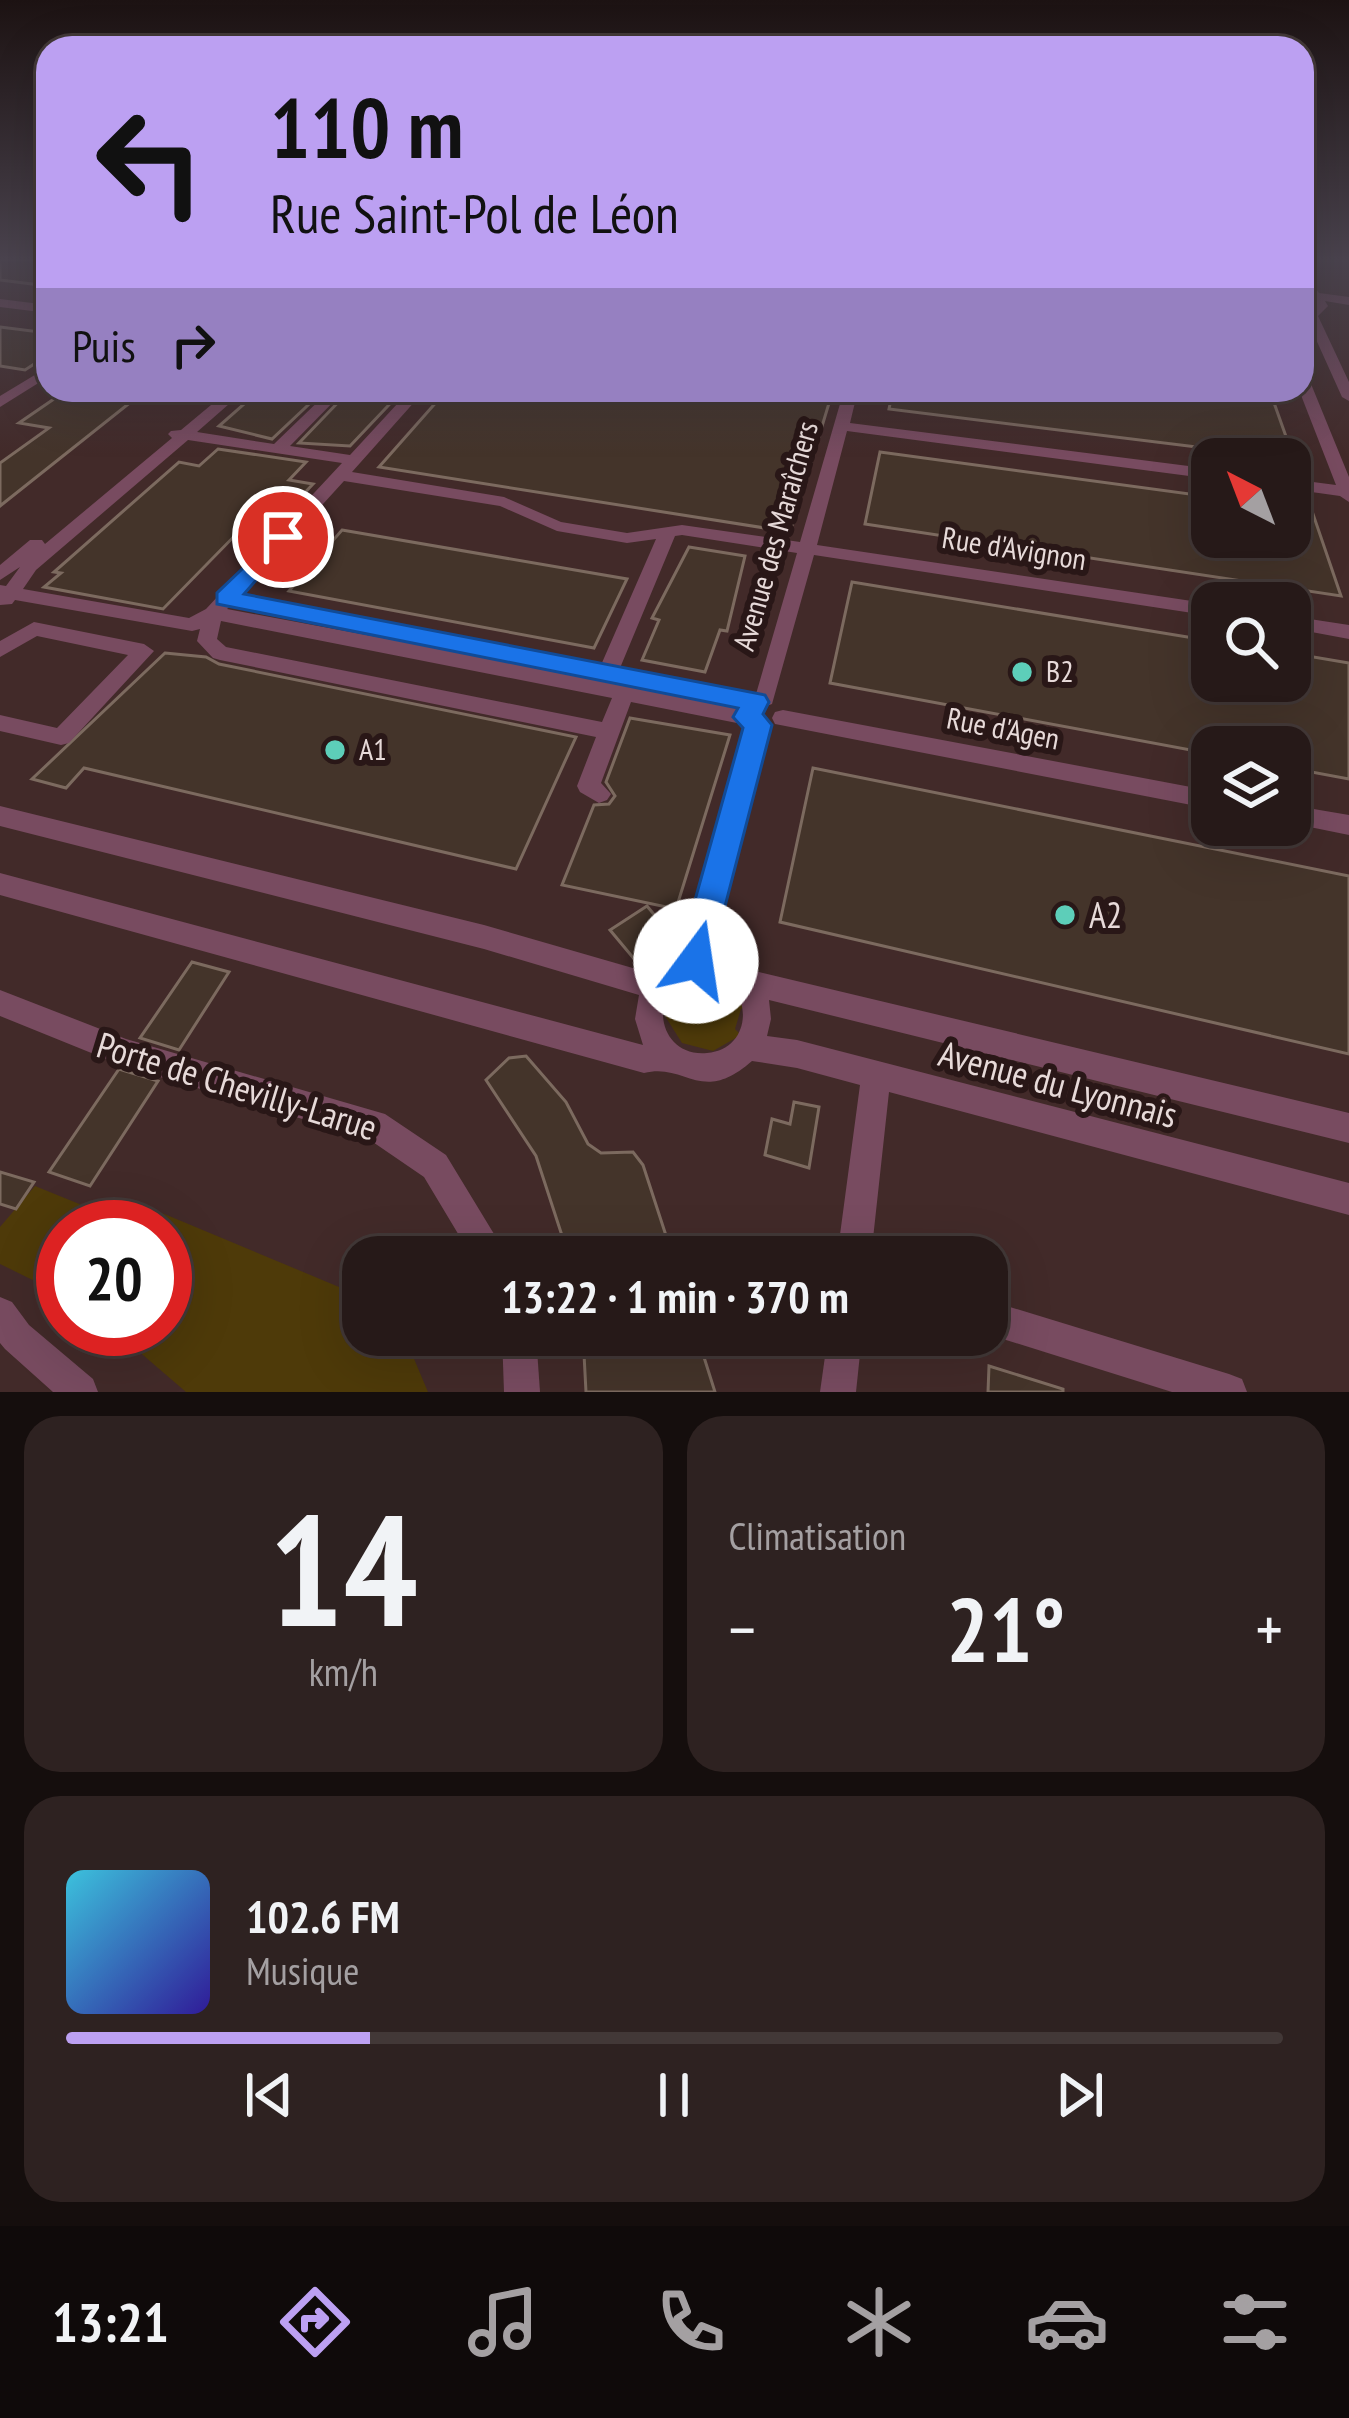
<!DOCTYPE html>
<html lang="fr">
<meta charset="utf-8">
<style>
:root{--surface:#261918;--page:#2e2221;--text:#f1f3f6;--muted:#a4a0a2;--line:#423837;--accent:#bca0f2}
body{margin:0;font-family:"PT Sans Narrow",sans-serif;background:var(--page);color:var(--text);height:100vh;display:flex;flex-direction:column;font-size:45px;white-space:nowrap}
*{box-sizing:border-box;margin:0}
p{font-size:39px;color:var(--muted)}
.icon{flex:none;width:66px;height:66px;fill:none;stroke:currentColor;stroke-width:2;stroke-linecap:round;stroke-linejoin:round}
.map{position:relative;height:1392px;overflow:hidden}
.panel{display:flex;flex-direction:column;gap:24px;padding:24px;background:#150e0d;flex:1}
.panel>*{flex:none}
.guide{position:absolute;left:36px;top:36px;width:1278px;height:366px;border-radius:36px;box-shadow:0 12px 48px #0002,0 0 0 3px var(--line);background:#bca0f2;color:#111;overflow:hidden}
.needle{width:78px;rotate:318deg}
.buttons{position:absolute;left:1191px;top:438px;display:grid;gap:24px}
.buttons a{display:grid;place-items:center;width:120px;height:120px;border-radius:24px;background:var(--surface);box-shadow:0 12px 48px #0002,0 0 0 3px var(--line);font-size:60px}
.speed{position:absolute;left:36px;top:1200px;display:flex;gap:24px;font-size:60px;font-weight:700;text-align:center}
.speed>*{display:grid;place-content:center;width:156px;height:156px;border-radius:50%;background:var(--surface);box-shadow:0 12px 48px #0002,0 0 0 3px var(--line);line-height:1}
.speed .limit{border:18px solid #d22;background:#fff;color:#111}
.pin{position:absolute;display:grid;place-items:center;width:102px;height:102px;color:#fff;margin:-51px;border:6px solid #fff;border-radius:50%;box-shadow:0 3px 12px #0007}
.me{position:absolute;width:132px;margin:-66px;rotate:14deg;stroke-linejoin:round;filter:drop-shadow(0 0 9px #0008)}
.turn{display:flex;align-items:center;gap:42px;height:252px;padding:0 36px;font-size:54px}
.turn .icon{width:156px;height:156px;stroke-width:2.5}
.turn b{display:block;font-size:84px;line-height:102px}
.then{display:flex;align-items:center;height:114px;padding:0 36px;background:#0003;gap:24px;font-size:45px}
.big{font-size:90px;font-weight:700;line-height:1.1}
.panel .widget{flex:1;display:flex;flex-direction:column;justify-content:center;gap:18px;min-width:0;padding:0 42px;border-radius:36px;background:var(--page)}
.panel .dial{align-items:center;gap:0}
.dial b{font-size:156px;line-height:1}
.song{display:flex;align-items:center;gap:36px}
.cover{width:144px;height:144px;border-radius:18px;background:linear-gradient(135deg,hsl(190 70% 55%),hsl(250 70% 35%))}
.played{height:12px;border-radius:6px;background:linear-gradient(90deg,var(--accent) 25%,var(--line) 25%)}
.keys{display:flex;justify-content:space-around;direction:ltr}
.heat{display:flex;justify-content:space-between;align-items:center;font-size:66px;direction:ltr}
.panel .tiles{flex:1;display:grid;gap:24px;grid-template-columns:1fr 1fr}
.widget:last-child{grid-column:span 2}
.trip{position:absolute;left:342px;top:1236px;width:666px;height:120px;border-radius:36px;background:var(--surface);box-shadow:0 12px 48px #0002,0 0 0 3px var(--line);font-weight:700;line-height:120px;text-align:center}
.dock{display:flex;height:192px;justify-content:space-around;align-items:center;background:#0f0a0a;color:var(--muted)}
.dock .icon{width:84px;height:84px}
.dock .active{color:var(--accent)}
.dock b{font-size:54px;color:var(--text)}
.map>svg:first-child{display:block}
</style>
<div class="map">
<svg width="1349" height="1392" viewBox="0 0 1349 1392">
<rect width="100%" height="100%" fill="#332120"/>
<path fill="#422a29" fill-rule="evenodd" d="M0,260H48V390H1302V260H1349V1392H0ZM1212,459H1290V537H1212ZM1212,603H1290V681H1212ZM1212,747H1290V825H1212ZM63,1227H165V1329H63ZM363,1257H987V1335H363Z"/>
<g fill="#4e3a09">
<polygon points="700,973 730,980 747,1005 741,1009 735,1029 741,1035 713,1051 682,1043 665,1016 673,988"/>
<polygon points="35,1186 136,1227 63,1227 63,1277 53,1290 0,1264 0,1227"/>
<polygon points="162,1213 363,1297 363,1335 404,1335 428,1392 186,1392 129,1343 136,1329 165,1329 165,1227 154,1227"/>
</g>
<g fill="#44342a" stroke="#7c6a5f" stroke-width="3">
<polygon points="0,260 48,260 48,286 0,280"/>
<polygon points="0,327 48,333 48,355 25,370 0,366"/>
<polygon points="67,390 146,390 0,506 0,463 49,428 19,423"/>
<polygon points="260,390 324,390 272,439 219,426"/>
<polygon points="350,390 403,390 350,446 299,443"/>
<polygon points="447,390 833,390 790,532 379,467"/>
<polygon points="893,390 1190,390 1273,400 1294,459 889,409"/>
<polygon points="218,449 306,462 289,480 313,484 280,519 255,515 163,609 44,587 61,573 54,572 179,462 199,466"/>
<polygon points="880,452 1212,497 1212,537 1290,537 1290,508 1312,511 1341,596 865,524"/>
<polygon points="342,530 627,579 594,648 289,591"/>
<polygon points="689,547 745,556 727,631 720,630 705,672 642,660 659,620 652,618"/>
<polygon points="852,582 1212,641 1212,681 1290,681 1290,653 1349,663 1349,779 1290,768 1290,747 1212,747 1212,754 830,683"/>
<polygon points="165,653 206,657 219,664 576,737 516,869 84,768 66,788 32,779"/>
<polygon points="630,718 730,735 676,909 562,885 594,805 609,804 615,796 606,782"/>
<polygon points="813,768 1349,876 1349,1054 780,922"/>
<polygon points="647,906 671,935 635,960 610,930"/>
<polygon points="192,962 229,972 179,1050 140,1038"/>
<polygon points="526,1056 566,1102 588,1144 601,1153 633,1152 643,1165 673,1257 569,1257 536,1156 486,1080 509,1058"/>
<polygon points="119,1069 158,1081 90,1186 49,1172"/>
<polygon points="794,1102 819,1107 809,1168 765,1155 772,1119 790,1124"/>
<polygon points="0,1172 34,1182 16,1209 0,1204"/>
<polygon points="583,1335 697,1335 715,1392 586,1392"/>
<polygon points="989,1366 1063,1389 1063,1392 988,1392"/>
</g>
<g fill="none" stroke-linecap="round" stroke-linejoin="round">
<g fill="#784b60" fill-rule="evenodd">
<polygon points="1302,272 1319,293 1349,297 1349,305 1325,301 1328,306 1318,316 1349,382 1349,401 1342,397 1305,315 1315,305 1302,295 1306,292 1302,285"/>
<polygon points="0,299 48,305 48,313 0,307"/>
<polygon points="48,367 48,377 0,407 0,396"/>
<polygon points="1302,375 1309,379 1349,477 1349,502 1340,496 1290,489 1290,479 1336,485 1299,390 1302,390"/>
<path d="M229,390H245L197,432L274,444L330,390H345L290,446L350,455L410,390H425L352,472L504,497L561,522L627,533L682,525L800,542L844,390H858L850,423L1212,469V479L847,431L817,545L1212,604V616L814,555L772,704L756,710L637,688C675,695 743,699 769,725L712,949L738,958L755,971L1349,1113V1143L769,1000L771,1019L767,1036L797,1040L1349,1183V1215L889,1092L871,1257H837L860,1085L797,1068L752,1061C701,1106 686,1062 644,1073L0,895V873L643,1045L635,1019L639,995L484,949L0,826V806L484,925L650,973L663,960L685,951L747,725L631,702L601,783L611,794L607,800L599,803L580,792L577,786L596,737L220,660L213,658L197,641L200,629L192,631L15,600L12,604L0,605V585L6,586L20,567L0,580V565L30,540H42L45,544L172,438L168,434L171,431L181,430ZM188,440L342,463L206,609L189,618L23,589L36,570ZM344,481L500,506L557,531L627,543L656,539L601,665L240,595ZM682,535L797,553L756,694L620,668L675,536ZM230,606L618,682L227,609ZM221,621L612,698L602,722L226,647L217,639ZM703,972C754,977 757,1049 707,1053C652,1058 646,977 703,972Z"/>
<polygon points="1290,616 1349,625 1349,639 1290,628"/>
<polygon points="34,622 144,644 154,651 69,743 61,745 0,731 0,715 57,728 128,655 37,636 0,657 0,641"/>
<polygon points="783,710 1212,791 1212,809 775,724 772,718 775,712"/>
<polygon points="1290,805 1349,815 1349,835 1290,823"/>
<polygon points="0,990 126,1039 385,1114 446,1155 508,1257 472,1257 424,1177 367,1138 126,1067 0,1016"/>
<polygon points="0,1297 12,1302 29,1325 93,1379 98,1392 53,1392 5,1349 0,1343"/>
<polygon points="987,1300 1229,1374 1242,1379 1247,1392 1172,1392 987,1334"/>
<polygon points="502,1335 536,1335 540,1392 504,1392"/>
<polygon points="828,1335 862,1335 856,1392 820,1392"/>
</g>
</g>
<linearGradient id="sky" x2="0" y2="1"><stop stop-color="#1c1212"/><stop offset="0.57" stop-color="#4a434e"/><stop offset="1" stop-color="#4a434e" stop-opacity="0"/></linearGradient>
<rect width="1349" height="455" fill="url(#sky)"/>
<polygon fill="#1a73e8" stroke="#114b97" stroke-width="3" points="283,530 294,537 244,594 765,695 769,702 763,714 772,725 708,972 696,977 683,972 678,961 743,728 733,717 738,708 217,604 217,593"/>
<g fill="#5dceb9" stroke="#291717" stroke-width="4.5">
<circle cx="1022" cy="672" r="12"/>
<circle cx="335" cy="750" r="12"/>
<circle cx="1065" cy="915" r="12"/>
</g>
<g text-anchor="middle" stroke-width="12" stroke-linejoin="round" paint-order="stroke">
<g font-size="30" fill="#e7dad9" stroke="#291717">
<text transform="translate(776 536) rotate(-74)" y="10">Avenue des Maraîchers</text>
<text transform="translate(1014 549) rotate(9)" y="10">Rue d'Avignon</text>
<text transform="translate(1003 729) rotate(11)" y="10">Rue d'Agen</text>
</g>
<g font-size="30" fill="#e7dad9" stroke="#291717" text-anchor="start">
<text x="1046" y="682">B2</text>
<text x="359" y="760">A1</text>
</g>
<g font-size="36" fill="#e7dad9" stroke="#291717" text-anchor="start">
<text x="1089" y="928">A2</text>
</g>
<g font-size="36" fill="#e7dad9" stroke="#291717">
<text transform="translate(1058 1084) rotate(15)" y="13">Avenue du Lyonnais</text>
<text transform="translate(237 1086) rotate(17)" y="13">Porte de Chevilly-Larue</text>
</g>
</g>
</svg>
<div class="buttons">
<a><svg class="needle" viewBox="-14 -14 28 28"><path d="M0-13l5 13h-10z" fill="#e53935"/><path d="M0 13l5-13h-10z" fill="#a4a0a2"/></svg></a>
<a><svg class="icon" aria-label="search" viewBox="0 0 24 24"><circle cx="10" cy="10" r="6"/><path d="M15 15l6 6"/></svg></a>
<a><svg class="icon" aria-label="layers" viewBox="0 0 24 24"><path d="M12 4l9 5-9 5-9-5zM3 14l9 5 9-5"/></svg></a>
</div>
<div class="speed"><div class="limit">20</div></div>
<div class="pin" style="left:283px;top:537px;background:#d93025"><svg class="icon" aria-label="arrive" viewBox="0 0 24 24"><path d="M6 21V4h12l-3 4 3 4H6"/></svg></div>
<svg class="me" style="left:696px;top:961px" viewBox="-20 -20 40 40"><circle r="19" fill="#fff"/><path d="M0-13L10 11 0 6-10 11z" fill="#1a73e8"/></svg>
<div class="trip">13:22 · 1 min · 370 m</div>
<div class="guide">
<div class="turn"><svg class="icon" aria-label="left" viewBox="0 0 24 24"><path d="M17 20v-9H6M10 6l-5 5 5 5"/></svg><div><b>110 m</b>Rue Saint-Pol de Léon</div></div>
<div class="then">Puis<svg class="icon" aria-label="right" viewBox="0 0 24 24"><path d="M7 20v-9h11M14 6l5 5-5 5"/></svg></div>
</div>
</div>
<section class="panel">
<div class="tiles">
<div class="widget dial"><b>14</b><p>km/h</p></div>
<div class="widget"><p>Climatisation</p>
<div class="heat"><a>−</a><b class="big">21°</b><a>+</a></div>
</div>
<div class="widget">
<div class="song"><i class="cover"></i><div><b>102.6 FM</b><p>Musique</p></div></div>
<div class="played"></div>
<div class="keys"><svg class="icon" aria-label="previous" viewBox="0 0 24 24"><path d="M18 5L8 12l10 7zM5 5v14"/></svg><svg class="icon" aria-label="pause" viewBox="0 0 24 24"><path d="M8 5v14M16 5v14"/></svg><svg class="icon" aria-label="next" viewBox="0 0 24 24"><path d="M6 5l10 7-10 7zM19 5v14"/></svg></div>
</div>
</div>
</section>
<nav class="dock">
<b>13:21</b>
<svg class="icon active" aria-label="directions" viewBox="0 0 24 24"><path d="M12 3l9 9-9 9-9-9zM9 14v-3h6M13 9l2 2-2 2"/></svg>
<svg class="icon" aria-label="music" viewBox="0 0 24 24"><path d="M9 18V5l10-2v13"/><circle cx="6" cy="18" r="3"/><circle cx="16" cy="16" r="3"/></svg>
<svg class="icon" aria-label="phone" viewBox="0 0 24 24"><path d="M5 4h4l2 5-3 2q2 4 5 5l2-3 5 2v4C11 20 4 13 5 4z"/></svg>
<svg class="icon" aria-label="climate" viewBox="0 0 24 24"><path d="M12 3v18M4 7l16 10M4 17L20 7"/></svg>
<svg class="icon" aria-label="car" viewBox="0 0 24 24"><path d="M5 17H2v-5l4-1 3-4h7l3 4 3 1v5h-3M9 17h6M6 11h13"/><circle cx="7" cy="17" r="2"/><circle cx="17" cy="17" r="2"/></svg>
<svg class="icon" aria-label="filters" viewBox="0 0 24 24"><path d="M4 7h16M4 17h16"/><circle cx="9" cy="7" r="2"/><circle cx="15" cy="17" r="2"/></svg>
</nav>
